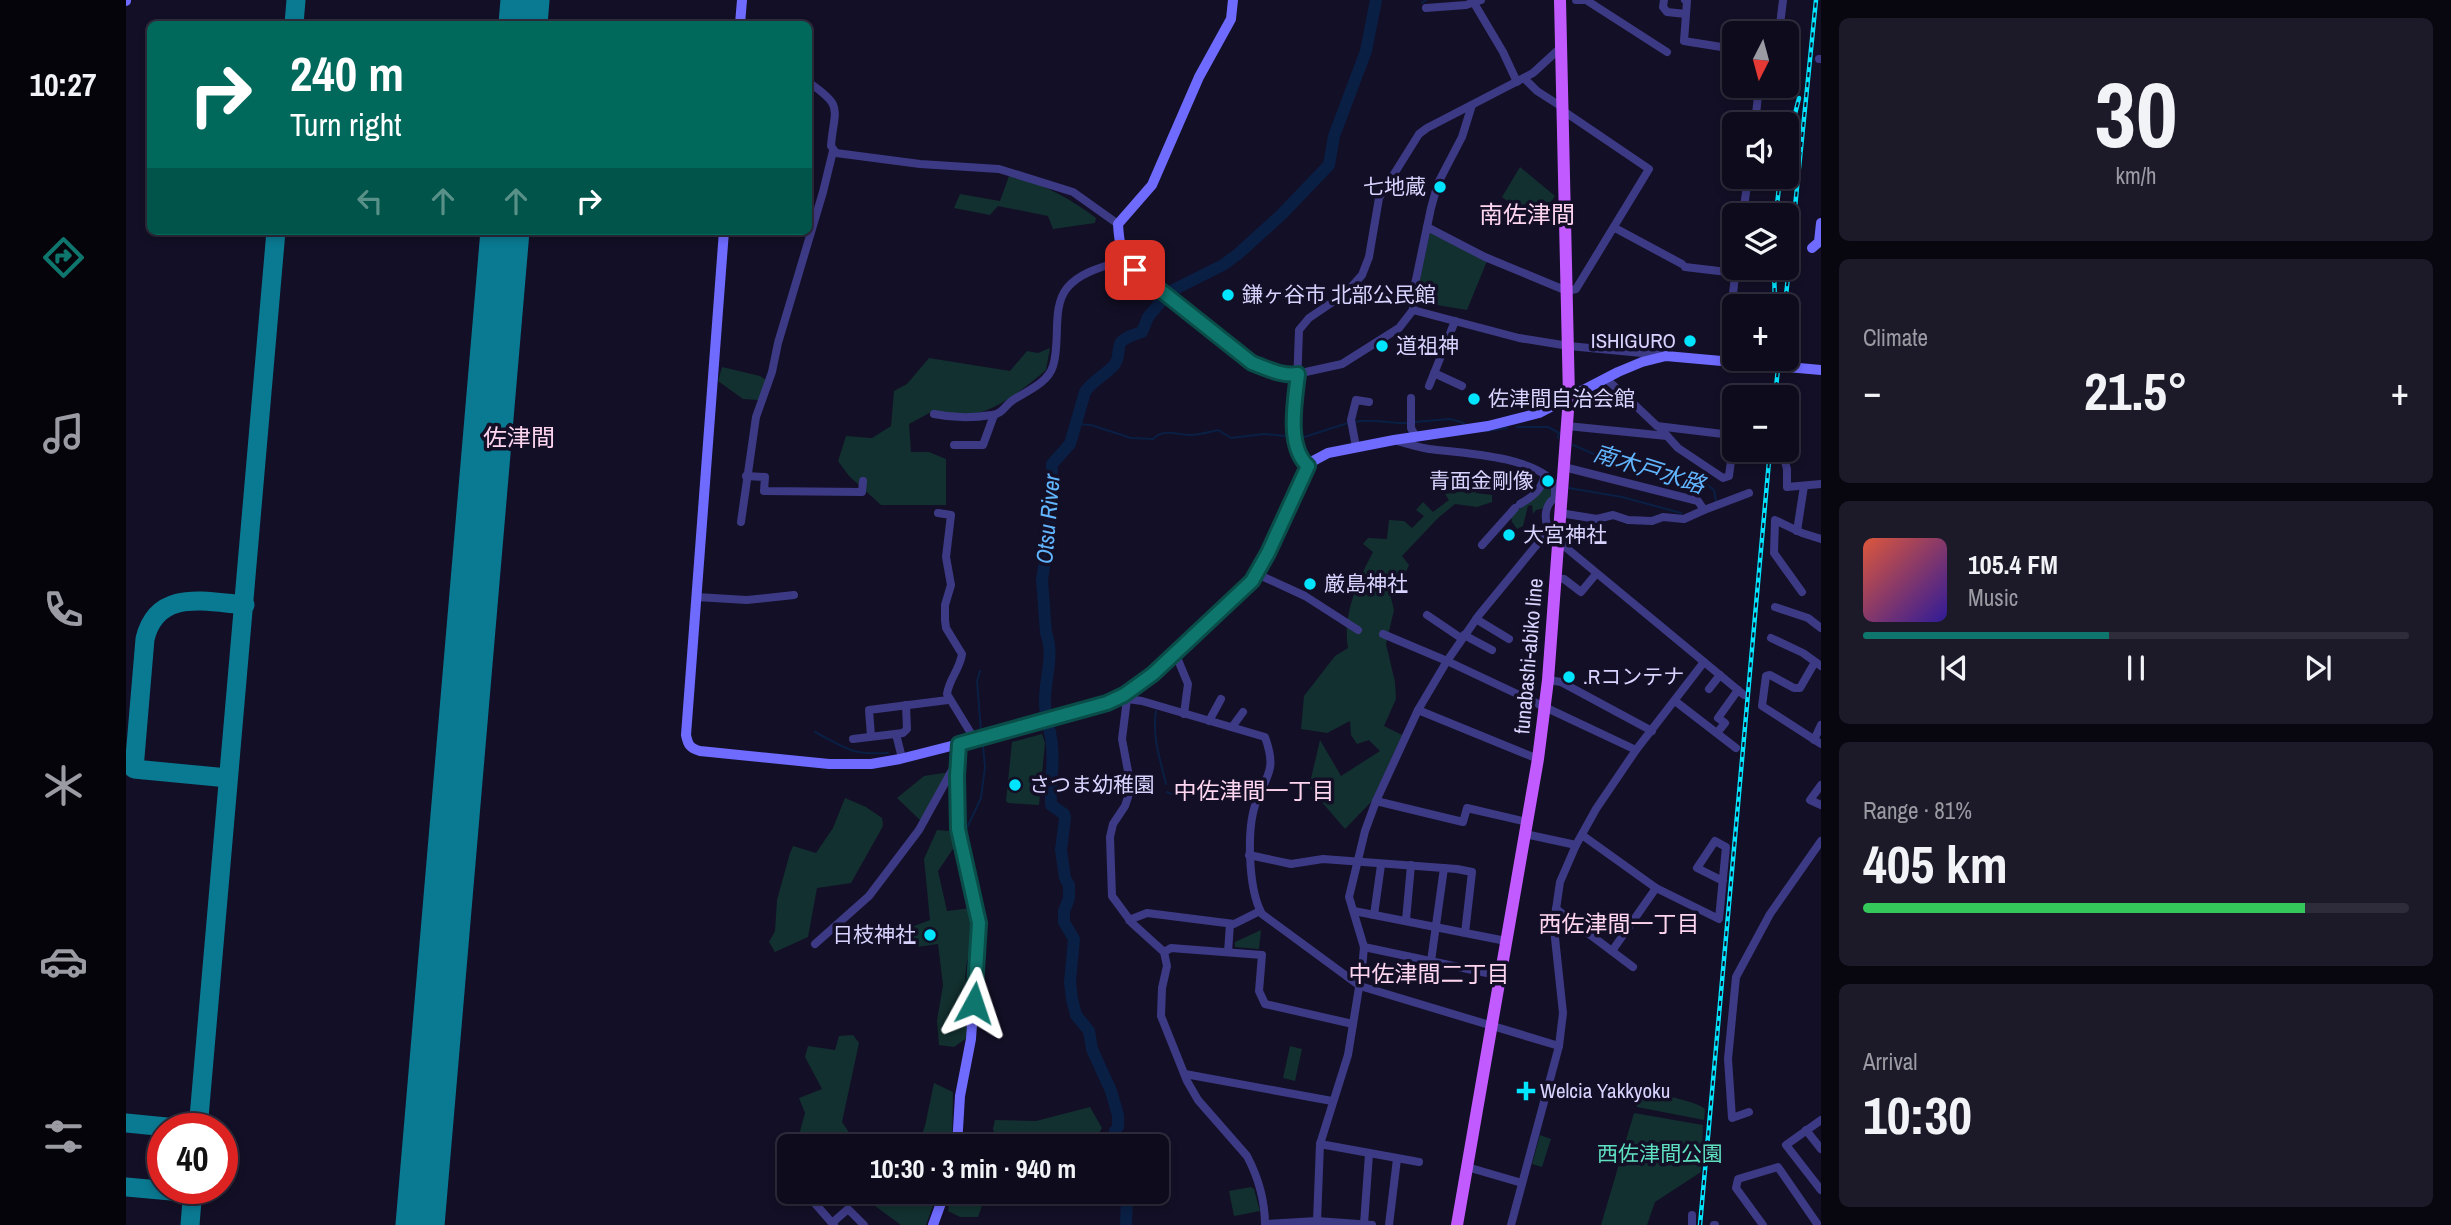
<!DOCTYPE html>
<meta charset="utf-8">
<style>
:root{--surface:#0e0b1c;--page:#1c1929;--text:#f1f3f6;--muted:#9b9ba3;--line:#2e2b3b;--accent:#0f766e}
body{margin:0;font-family:"Archivo Narrow","Noto Sans JP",sans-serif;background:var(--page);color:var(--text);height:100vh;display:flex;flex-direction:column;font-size:26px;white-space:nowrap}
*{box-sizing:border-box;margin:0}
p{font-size:23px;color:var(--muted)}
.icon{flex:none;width:38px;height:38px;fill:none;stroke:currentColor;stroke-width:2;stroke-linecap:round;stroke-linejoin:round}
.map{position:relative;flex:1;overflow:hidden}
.side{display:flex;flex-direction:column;gap:18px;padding:18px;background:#08060f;width:630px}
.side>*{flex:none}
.guide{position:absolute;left:21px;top:21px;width:665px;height:214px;border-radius:10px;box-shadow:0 4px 10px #0003,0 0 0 2px var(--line);background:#00695c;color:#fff;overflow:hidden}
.needle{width:46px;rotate:186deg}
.tools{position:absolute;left:1596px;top:21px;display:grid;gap:14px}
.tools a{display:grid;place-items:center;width:77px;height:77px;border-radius:10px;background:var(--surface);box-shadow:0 4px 10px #0003,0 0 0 2px var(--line);font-size:35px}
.speed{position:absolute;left:21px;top:1113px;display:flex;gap:14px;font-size:35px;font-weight:700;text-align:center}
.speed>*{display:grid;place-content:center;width:91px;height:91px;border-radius:50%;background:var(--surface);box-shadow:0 4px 10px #0003,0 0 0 2px var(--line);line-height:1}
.speed .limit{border:10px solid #d22;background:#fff;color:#111}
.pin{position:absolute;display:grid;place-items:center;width:60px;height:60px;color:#fff;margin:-30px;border-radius:14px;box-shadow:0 4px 10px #0006}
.me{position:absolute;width:77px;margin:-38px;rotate:5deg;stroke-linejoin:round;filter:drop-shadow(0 0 5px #0008)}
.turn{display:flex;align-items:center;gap:24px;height:147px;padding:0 28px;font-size:32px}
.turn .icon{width:91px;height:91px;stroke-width:2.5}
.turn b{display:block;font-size:49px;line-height:60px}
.lanes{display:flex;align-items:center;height:66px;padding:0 28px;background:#0003;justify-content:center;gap:35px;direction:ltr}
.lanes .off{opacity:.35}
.big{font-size:52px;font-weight:700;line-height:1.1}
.side .tile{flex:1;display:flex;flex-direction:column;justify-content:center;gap:10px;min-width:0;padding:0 24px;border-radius:10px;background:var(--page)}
.side .dial{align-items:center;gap:0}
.dial b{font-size:91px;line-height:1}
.song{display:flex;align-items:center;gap:21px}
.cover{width:84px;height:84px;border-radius:10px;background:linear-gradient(135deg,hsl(10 70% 55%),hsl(250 70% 35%))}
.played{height:7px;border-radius:4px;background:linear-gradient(90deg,var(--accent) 45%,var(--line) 45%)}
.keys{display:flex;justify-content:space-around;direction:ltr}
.heat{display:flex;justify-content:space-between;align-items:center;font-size:38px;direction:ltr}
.charge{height:10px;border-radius:5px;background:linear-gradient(90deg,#34c759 81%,var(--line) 0)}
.trip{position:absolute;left:651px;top:1134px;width:392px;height:70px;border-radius:10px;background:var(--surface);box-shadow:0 4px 10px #0003,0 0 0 2px var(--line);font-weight:700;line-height:70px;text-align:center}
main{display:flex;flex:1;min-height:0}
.dock{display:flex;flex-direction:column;width:126px;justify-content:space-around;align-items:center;background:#06040b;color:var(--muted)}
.dock .icon{width:49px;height:49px}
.dock .active{color:var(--accent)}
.dock b{font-size:32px;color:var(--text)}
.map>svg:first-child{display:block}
</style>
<main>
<nav class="dock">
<b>10:27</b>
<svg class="icon active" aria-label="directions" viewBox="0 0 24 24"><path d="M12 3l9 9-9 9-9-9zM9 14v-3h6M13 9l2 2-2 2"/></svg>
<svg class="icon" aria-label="music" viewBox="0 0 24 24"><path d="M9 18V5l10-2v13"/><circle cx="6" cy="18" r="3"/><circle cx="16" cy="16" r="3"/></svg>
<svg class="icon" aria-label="phone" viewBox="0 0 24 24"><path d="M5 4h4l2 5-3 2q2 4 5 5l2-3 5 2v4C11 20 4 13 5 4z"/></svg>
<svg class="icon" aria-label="climate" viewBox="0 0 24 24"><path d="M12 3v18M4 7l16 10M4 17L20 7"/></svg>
<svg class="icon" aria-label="car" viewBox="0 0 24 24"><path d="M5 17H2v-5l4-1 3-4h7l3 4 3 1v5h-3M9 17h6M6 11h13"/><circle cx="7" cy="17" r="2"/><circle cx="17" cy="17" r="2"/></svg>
<svg class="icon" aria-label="filters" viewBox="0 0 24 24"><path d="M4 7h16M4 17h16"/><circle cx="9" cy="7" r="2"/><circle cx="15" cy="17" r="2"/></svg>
</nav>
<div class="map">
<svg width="1695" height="1225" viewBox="0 0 1695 1225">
<rect width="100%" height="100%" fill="#130f26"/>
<g fill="#12302f">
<polygon points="1394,167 1429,196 1410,224 1376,197"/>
<path d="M883,176C915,182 945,199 970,218L969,223L927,229L922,216L872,206L864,215L828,208L834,194L874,201Z"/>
<polygon points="1304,232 1361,261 1341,310 1311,305 1311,299 1291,292"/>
<path d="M924,348L920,370C905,383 880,403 861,410C845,417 823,414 807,411L783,424L785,452H803L820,459V505H755L723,476L712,461L720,436L746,438L765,426L768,391L781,384L803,358L884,371L901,351L912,353Z"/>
<polygon points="596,367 634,376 640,380 632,400 617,399 592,381"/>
<path d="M1339,479H1347L1350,493L1366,495V502L1351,507L1329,504L1312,518L1276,556L1283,565L1275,583L1264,594L1268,610L1260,644L1269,682L1270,699L1258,726L1276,735L1246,801L1219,829L1183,787L1194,740L1215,776L1254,751L1243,740L1231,744L1225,735L1224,721L1201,733L1175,729L1178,696L1209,656L1222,648C1216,615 1232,581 1247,552L1237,544L1242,538L1261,539L1263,520L1278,521L1286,528L1298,516L1290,510L1297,502L1307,512L1323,500L1319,494L1338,491Z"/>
<path d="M1420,482L1427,486V496L1420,508L1410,510L1407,514L1406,505L1402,506L1397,526L1391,529L1386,522L1385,517C1396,503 1413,500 1420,482Z"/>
<polygon points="916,734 919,743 913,805 882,803 880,801 886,742"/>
<polygon points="824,772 796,822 771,798 798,776"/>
<polygon points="719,798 740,807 756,818 757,826 725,883 691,888 682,937 649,952 643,942 649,931 651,900 664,853 667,846 690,853 707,828"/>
<polygon points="811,830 823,831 829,846 812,871 821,911 845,908 850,934 846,952 841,960 839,978 844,991 841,1038 828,1047 813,1045 811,1021 817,985 812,944 791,947 782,940 783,928 804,920 798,859"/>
<polygon points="1135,930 1133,949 1109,947 1109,942"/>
<polygon points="727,1035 733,1043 716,1122 726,1137 737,1140 739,1146 670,1146 679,1113 673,1098 696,1089 679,1057 682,1046 709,1050 713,1036"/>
<polygon points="1164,1046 1176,1049 1169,1081 1157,1078"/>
<polygon points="808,1083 827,1092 826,1146 792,1146 799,1126"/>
<path d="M1518,1089C1532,1095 1571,1101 1579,1109L1578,1120L1511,1107L1509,1095Z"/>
<path d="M964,1107L976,1128L973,1133C959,1132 951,1137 942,1146H872L867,1129L869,1120L910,1121Z"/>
<polygon points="1508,1113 1577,1125 1575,1172 1529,1202 1521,1225 1475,1225"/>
<polygon points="1414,1135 1425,1139 1416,1167 1406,1164"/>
<polygon points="1125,1187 1128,1189 1134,1211 1108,1216 1103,1191"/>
<polygon points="730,1192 812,1192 800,1225 775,1225"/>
<polygon points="825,1192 876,1192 859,1197 852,1217 834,1217 822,1211"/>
</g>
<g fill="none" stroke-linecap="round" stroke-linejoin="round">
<g stroke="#0a1f44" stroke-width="2">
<polyline points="1296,3 1300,0"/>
<path d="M1229,422C1243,418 1264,424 1281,423"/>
<polyline points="1289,422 1324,419 1338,423"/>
<path d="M950,424L965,425L1005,438L1027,439C1040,427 1051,436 1067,435C1075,434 1084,432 1092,430L1105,438L1138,434L1160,436"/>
<polyline points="1391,427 1422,427 1433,433 1432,438"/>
<polyline points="1361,431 1381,428"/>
<polyline points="1175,438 1222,423"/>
<polyline points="1447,445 1491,464 1510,467 1540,480 1577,482 1588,490 1590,501"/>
<polyline points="1443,488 1496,497 1555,513"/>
<polyline points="854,671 851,681 855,732"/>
<path d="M1030,711C1026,737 1034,759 1040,784"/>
<path d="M689,732C721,749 725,755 762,753"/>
<polyline points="1041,792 1045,794"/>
<polyline points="1052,796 1062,799"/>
<polyline points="838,834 855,798 859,767 857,746"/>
<polyline points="845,861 853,894"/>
<polyline points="854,902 859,919"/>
</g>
<g stroke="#0a1f44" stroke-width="12">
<path d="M987,1146L989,1131L992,1127V1115L985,1091L966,1049L963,1031L950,1015L946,999L944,982L948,939L938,922V911L943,898V885L939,878L935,850L939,818L938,814L925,805C924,785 928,765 926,745C925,731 919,718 919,703C918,680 929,656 920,633L916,580L925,520L926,464L944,444L959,392C967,380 980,375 989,364C994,357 991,348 995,342C999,337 1010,334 1016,332L1022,317L1043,292L1097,265L1112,254L1155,215L1203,165L1208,136L1240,51L1250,0"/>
<polyline points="998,1192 1001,1198 1000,1225"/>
</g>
<g stroke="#0a7a92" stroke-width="19">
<polyline points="168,24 170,0"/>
<path d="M102,778L8,769L19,639C31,588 80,602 119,605"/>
<polyline points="0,1123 61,1129"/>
<polyline points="72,1129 150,231"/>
<polyline points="0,1187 67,1193"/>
<polyline points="64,1225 67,1188"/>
</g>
<g stroke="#0a7a92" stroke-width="49">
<polyline points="397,24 399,0"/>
<polyline points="294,1225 379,231"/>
</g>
<g stroke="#3d3a85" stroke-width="8">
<polyline points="1450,0 1460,0 1541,52"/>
<polyline points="1538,0 1537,7 1541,12 1560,14"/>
<polyline points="1559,0 1561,1 1558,41 1608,49"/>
<polyline points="1348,3 1377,52 1391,82"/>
<polyline points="1300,8 1340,5 1355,0"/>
<polyline points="1653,33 1657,0"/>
<polyline points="1693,59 1695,59"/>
<polyline points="1398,78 1411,91 1436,107"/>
<path d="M682,82C719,107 708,108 705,146L710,153L794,164L873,169L947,192L992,224"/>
<polyline points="1629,124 1633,86"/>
<polyline points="1617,215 1622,177"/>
<polyline points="1301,227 1359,257 1441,291 1450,289 1523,169 1436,110"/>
<polyline points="1489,228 1556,264"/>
<polyline points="1559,267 1610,273"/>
<polyline points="1009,270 1112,353 1126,363 1148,372 1166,375 1216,364 1273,328 1287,310 1393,338 1443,346 1537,355"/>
<polyline points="1287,310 1288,289 1305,208 1312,183 1336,137 1346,105"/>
<polyline points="1599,361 1610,268"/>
<polyline points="1308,373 1336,386"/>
<path d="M1480,379C1498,394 1514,410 1531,426L1533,427L1552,448L1597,478L1603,476L1608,438L1605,435L1531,426"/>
<polyline points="1303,386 1329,321"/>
<polyline points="1285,398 1285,428 1290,437"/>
<path d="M808,414C827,418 847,418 866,415C877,414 879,405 887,400C901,391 922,383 927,366C935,342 925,308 941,288C955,271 980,266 999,260"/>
<polyline points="1441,426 1541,436"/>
<path d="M1271,441C1281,444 1292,447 1303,449C1336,453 1408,456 1429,484V498C1418,505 1417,522 1425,531"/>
<polyline points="828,445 857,445 868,415"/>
<polyline points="1230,447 1225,420 1230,400 1243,402"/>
<polyline points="1658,458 1661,469 1661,487 1695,484"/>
<polyline points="1182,466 1175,459 1169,440 1173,330 1183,318 1220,293 1236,275 1243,257 1253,198 1293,134 1301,128 1407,73 1431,51 1435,50"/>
<polyline points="620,476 639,477 638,491 736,492 737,481"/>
<path d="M1394,504C1408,496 1415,490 1419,475"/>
<polyline points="1578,510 1623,493"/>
<path d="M812,513L825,515L820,557L825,585L819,605V620L820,628L836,654C834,669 823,679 821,694L849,740"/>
<polyline points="1434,513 1471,519 1487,515 1502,520 1526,521 1537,517 1558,519 1578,510 1572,501 1438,467"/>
<polyline points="615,522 630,417 646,372 652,343 697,192 707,151"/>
<polyline points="1671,531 1678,486"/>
<polyline points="1432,541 1618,695"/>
<polyline points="1356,545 1389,508"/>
<polyline points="1131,574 1179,596 1232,630"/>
<polyline points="1429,578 1438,579 1455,592 1470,574"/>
<polyline points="1676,592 1648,553 1649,520 1676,533 1695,539"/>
<polyline points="570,597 621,600 668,595"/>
<polyline points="1649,607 1682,618 1695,628"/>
<polyline points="1301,615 1335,638"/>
<polyline points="1350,619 1383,639"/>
<polyline points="1257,634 1321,661 1510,750"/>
<polyline points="1338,635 1366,650"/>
<polyline points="1645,638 1677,653 1695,666"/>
<polyline points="1050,655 1062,684 1058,714"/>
<polyline points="1689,662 1674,688 1668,688 1644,675 1640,676 1636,706 1695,744"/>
<polyline points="1422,680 1435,682 1526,731"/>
<polyline points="1583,689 1594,675"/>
<path d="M998,695L1001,699L1016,701L1139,737C1150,768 1143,772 1131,800C1120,826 1122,889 1136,914L1234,986L1433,1046"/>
<path d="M1001,699L996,739L1004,782L1003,794L999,806L987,824L984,837L986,896L1006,923L1038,952L1041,966L1036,988L1035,1016L1061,1081L1072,1100L1121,1156C1132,1177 1139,1202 1139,1225"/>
<polyline points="1549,701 1610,748"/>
<polyline points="1292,710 1412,759"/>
<polyline points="1083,721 1095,699"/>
<polyline points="1106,727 1117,712"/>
<polyline points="1591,733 1599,723 1592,718 1612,690"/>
<polyline points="770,734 776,758"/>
<polyline points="745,736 743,710 822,700"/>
<polyline points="727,739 777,733 781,729 780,705"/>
<polyline points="1688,740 1695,725"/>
<polyline points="1695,785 1684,800 1695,805"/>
<polyline points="1250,801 1337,822 1341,808 1401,822"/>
<polyline points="1399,834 1450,845"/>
<polyline points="1456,835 1530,888 1593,919 1600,847 1589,841 1571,868 1597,881"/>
<polyline points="1123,855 1165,864 1197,859 1331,869 1346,872 1339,933"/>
<polyline points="1430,909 1507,967"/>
<polyline points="1228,911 1380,941"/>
<polyline points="1248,915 1255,865"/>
<polyline points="1003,920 1021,913 1108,924 1134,911"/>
<polyline points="1280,920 1285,865"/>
<polyline points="689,944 743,896 793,830 830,763"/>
<polyline points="1238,947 1375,976"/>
<polyline points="1486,951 1530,888"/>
<polyline points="1038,952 1045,948 1136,955 1133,991 1139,1004 1227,1024"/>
<polyline points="1102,952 1104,924"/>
<polyline points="1305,961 1318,868"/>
<polyline points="1059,1074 1206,1101"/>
<polyline points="1623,1112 1606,1118 1602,1059 1610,977 1644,914 1695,841"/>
<polyline points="1695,1120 1660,1145 1695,1190"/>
<polyline points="1680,1130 1695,1149"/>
<polyline points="1194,1144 1293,1162"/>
<polyline points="1341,1167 1396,1183"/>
<polyline points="679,1192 706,1223"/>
<polyline points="1191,1221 1194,1144 1222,1055 1236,969 1238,947 1223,897 1239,831 1250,801 1292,710 1321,661 1353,615 1418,536 1425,531 1433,532"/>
<polyline points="1140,1224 1191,1221 1246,1225"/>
<polyline points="1238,1224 1243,1154"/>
<polyline points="708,1225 706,1223 722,1209 738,1225"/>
<polyline points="1263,1225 1271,1159"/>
<polyline points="1385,1225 1433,1046 1437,1013 1429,938 1429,916 1434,882 1450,845 1470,809 1510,750 1578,662"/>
<polyline points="1566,1225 1566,1215"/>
<polyline points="1588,1225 1589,1225"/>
<polyline points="1637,1225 1610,1188 1612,1179 1652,1167 1692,1225"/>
</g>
<g stroke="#6f6bff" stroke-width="10">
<polyline points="0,1 0,0"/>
<polyline points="614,24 616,0"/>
<path d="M598,231L560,735C562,745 564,748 574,751L703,764H745L774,759L833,744L981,703L998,695L1027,674L1126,581L1142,553L1177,474L1187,461L1202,453L1268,440L1362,426L1413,413L1492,372L1516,362L1540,356L1695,370"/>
<polyline points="1686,248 1693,242 1695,223"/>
<path d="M1009,270C995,257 993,242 992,224L1026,185L1073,77L1105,19L1107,0"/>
<polyline points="831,1146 834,1096 845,1039 853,923 832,829 831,776 833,744"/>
<polyline points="807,1225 819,1192"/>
</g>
<polyline stroke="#c25bff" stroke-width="12" points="1331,1225 1412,759 1422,680 1443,397 1434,0"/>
<g stroke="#00e5ff" stroke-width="4.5">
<g id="rail">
<polyline points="1661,146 1673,98"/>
<polyline points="1650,215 1654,177"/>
<polyline points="1648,268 1649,306"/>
<polyline points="1659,306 1690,0"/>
<polyline points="1649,397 1653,359"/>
<polyline points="1574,1225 1644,450"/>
</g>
</g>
<use href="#rail" stroke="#130f26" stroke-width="2" stroke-dasharray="5" stroke-linecap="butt"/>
</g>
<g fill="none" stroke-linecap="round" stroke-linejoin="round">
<g stroke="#0a4d48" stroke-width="18">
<path id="route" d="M848,1003L853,923L832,829L831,776L833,744L981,703L998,695L1027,674L1126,581L1142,553L1182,466C1160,446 1169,401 1172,374C1157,377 1140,368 1126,363L1009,270"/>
</g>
<use href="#route" stroke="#0f766e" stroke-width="12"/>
</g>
<g fill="#00e5ff" stroke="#130f26" stroke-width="2.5">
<circle cx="1314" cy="187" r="7"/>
<circle cx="1102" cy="295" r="7"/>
<circle cx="1564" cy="341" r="7"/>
<circle cx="1256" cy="346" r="7"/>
<circle cx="1348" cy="399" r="7"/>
<circle cx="1422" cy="481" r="7"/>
<circle cx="1383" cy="535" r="7"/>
<circle cx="1184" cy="584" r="7"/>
<circle cx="1443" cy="677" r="7"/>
<circle cx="889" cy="785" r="7"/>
<circle cx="804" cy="935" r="7"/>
<path d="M1396.5 1080.5h7v7h7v7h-7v7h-7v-7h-7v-7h7z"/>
</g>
<g text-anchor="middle" stroke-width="7" stroke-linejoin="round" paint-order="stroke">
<g font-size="21" fill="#d9d4ff" stroke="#130f26" text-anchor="start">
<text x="1300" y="194" text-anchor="end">七地蔵</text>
<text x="1116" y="302">鎌ヶ谷市 北部公民館</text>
<text x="1550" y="348" text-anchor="end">ISHIGURO</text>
<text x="1270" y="353">道祖神</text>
<text x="1362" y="406">佐津間自治会館</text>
<text x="1408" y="488" text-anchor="end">青面金剛像</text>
<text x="1397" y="542">大宮神社</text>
<text x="1198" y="591">厳島神社</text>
<text x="1457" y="684">.Rコンテナ</text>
<text x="903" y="792">さつま幼稚園</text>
<text x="790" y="942" text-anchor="end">日枝神社</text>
<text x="1414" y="1098">Welcia Yakkyoku</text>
</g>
<g font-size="21" fill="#d9d4ff" stroke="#130f26">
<text transform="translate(1403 656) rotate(-85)" y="7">funabashi-abiko line</text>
</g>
<g font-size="21" fill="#5fe0c0" stroke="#130f26">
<text x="1534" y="1161">西佐津間公園</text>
</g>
<g font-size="23" font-style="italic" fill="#62b6ff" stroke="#130f26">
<text transform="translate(1523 469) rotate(17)" y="8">南木戸水路</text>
<text transform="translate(922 519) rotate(-85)" y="8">Otsu River</text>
</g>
<g font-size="23" fill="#ffd6f0" stroke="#130f26">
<text x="1128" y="799">中佐津間一丁目</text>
<text x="1493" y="932">西佐津間一丁目</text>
<text x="1303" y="982">中佐津間二丁目</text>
</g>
<g font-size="24" fill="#ffd6f0" stroke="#130f26">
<text x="1401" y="223">南佐津間</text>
<text x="393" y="446">佐津間</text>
</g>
</g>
</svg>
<div class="tools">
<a><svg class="needle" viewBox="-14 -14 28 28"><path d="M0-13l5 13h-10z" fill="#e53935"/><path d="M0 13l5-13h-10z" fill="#9b9ba3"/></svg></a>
<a><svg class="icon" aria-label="sound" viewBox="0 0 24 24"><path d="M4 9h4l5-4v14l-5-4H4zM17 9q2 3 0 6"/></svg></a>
<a><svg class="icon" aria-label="layers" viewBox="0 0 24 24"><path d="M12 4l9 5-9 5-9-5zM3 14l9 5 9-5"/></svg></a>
<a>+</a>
<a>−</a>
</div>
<div class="speed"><div class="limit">40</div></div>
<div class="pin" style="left:1009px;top:270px;background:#d93025"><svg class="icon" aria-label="arrive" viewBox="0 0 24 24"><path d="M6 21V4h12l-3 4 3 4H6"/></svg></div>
<svg class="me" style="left:848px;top:1003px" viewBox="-20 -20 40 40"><path d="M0-17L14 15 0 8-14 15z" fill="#0f766e" stroke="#fff" stroke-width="4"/></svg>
<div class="trip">10:30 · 3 min · 940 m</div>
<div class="guide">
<div class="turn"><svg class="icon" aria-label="right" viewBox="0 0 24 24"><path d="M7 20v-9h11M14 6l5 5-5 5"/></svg><div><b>240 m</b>Turn right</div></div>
<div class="lanes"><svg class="icon off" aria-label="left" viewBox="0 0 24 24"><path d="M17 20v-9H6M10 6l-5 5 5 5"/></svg><svg class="icon off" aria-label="ahead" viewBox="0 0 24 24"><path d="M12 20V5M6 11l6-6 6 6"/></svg><svg class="icon off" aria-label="ahead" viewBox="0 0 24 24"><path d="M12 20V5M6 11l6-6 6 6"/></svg><svg class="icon" aria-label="right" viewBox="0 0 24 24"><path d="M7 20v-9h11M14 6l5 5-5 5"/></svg></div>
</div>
</div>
<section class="side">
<div class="tile dial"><b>30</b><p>km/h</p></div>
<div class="tile"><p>Climate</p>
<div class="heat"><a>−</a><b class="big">21.5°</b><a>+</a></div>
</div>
<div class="tile">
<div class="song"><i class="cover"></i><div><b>105.4 FM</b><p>Music</p></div></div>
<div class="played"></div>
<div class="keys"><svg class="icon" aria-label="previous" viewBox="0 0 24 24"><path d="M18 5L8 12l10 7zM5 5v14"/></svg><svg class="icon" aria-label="pause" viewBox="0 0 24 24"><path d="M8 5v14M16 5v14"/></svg><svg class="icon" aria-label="next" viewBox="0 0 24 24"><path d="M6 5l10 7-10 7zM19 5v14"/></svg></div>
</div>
<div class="tile"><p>Range · 81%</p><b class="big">405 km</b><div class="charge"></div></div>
<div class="tile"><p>Arrival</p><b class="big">10:30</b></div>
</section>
</main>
